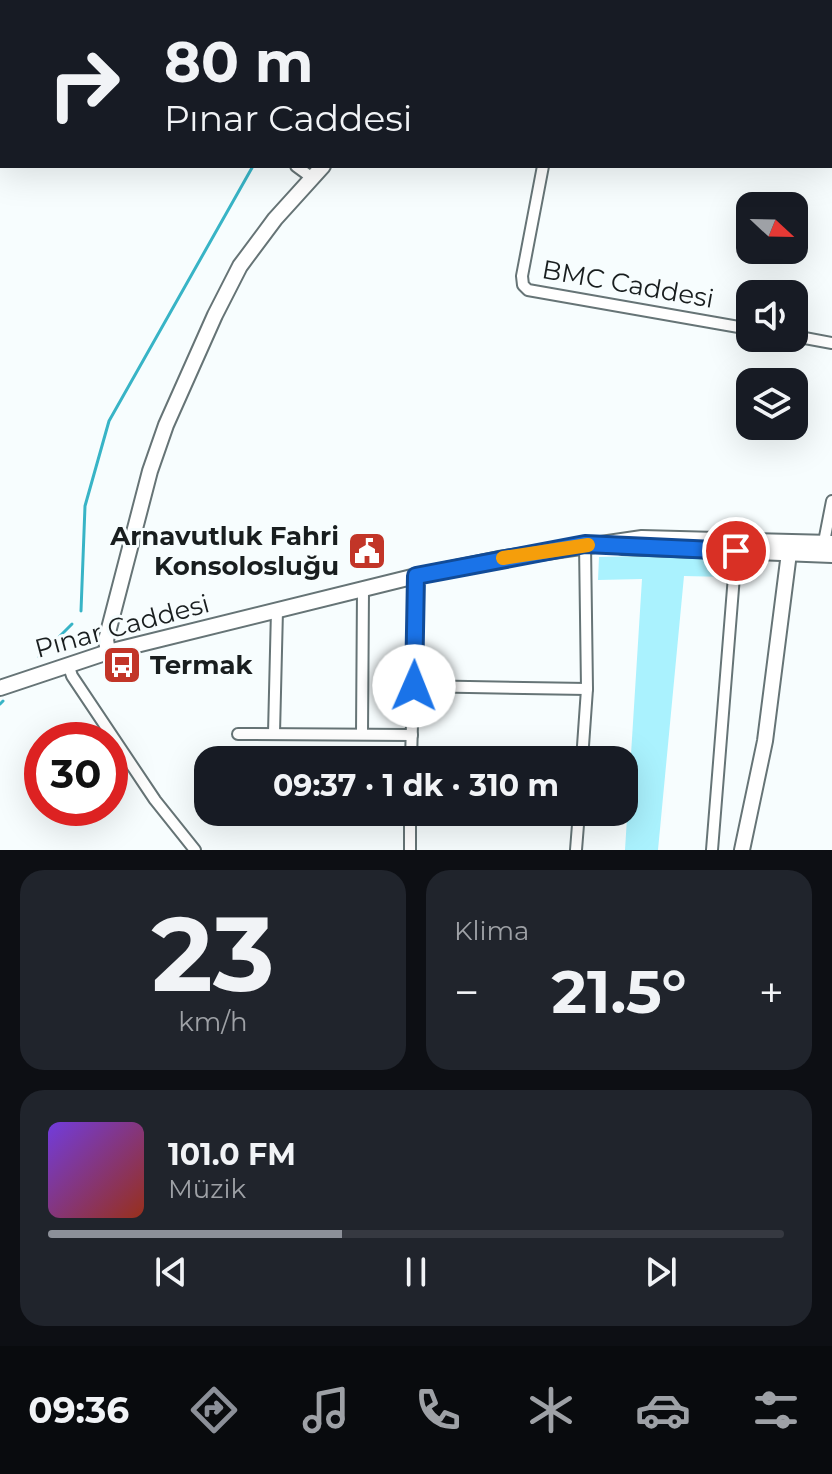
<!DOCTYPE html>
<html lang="tr">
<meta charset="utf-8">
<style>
:root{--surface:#171b24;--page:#20242c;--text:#f1f3f6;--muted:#9ea1a6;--line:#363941;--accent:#8c9099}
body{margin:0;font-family:Montserrat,sans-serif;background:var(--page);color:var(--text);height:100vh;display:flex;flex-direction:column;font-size:30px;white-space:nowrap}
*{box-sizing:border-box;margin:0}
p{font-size:26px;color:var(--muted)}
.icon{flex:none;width:44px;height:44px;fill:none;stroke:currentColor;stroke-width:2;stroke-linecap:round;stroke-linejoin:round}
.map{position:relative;height:850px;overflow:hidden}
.details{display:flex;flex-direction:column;gap:20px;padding:20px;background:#0d0f14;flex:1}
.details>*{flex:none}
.top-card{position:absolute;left:0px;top:0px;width:832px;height:168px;box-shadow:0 8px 32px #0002;background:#171b24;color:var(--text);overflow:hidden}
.needle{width:52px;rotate:112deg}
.controls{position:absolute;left:736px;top:192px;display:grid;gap:16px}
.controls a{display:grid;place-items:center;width:72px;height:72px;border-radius:16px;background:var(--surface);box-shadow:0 8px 32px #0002;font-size:40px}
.speed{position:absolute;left:24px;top:722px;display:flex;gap:16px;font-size:40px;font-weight:700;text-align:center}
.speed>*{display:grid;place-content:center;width:104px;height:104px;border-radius:50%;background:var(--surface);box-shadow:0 8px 32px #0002;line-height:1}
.speed .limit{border:12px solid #d22;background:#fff;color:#111}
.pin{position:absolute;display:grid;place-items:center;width:68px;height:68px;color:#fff;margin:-34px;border:4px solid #fff;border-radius:50%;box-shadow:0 2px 8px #0007}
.me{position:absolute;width:88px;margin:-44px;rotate:1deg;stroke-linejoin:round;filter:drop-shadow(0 0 6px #0008)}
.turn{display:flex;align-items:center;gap:28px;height:168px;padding:0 32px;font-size:36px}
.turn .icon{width:104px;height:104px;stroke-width:2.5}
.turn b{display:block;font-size:56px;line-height:68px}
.big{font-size:60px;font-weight:700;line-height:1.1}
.details .tile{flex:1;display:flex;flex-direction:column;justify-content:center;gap:12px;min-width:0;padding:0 28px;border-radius:24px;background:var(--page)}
.details .dial{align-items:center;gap:0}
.dial b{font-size:104px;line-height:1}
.song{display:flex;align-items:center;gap:24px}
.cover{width:96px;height:96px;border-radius:12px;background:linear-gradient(135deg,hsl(260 70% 55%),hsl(10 70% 35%))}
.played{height:8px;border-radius:4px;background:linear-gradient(90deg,var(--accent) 40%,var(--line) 40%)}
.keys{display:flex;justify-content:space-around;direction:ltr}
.heat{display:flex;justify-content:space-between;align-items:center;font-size:44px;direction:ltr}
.details .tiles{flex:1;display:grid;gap:20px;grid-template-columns:1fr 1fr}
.tile:last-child{grid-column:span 2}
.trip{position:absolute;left:194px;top:746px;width:444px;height:80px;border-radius:24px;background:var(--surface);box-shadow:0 8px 32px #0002;font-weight:700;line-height:80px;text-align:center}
.menu{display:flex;height:128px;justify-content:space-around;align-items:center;background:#090b0e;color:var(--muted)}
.menu .icon{width:56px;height:56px}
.menu .selected{color:var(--accent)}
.menu b{font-size:36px;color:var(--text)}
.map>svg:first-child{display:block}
</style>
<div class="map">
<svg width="832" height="850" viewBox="0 0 832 850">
<rect width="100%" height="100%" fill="#f7fdfe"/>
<polygon fill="#aaf2fe" points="729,554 727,577 684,576 658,850 625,850 642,579 598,580 599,557"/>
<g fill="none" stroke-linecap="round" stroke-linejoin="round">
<g stroke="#38b4c6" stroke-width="3">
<polyline points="81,611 85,506 109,421 253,166"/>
<polyline points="39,657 72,624"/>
<polyline points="0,704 3,701"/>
</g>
<g stroke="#667476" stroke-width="14">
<g id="minor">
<polyline points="137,0 142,2"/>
<polyline points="441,0 442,2"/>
<polyline points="669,0 670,2"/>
<polyline points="5,2 5,0"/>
<polyline points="201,2 201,0"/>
<polyline points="476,2 478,0"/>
<polyline points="0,76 2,54"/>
<polyline points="296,166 311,177"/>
<polyline points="543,166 522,276 523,285 528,290 750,329"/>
<polyline points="794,336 832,343"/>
<polyline points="824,542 832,501"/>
<polyline points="68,664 72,676 155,800 195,850"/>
<polyline points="414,686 587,689"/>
<polyline points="274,733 277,610"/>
<polyline points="362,733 363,590"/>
<polyline points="238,734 412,735"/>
<polyline points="411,760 416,576"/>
<polyline points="582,760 587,689 585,544"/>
<polyline points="410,850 410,812"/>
<polyline points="576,850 579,812"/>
<polyline points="712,850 736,551"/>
</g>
</g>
<g stroke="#667476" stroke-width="18">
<g id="tertiary">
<polyline points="820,2 821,0"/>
<polyline points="830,18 832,19"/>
<polyline points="108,652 106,640 150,471 166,425 215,315 240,266 275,219 323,166"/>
<polyline points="742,850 765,741 789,553"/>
</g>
</g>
<g stroke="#667476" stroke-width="18">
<g id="secondary">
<polyline points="622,547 832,555"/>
<polyline points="0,688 108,652 416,576 499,559 642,538 832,543"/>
</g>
</g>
<use href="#minor" stroke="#fff" stroke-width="10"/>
<use href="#tertiary" stroke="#fff" stroke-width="14"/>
<use href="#secondary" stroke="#fff" stroke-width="14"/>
</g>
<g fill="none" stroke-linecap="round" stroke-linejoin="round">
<g stroke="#114b97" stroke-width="20">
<polyline id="route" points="414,686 416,576 585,544 736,551"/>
</g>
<use href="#route" stroke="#1a73e8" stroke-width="14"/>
<polyline stroke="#f59e0b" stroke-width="14" points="503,558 588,545"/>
</g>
<defs>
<g id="civic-square" transform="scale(2)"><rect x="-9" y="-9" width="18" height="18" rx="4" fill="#c23528" stroke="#f7fdfe"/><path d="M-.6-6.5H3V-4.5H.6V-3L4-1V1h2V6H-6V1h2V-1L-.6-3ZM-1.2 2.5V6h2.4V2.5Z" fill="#fff"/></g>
<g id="bus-square" transform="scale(2)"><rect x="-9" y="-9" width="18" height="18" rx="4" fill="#c23528" stroke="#f7fdfe"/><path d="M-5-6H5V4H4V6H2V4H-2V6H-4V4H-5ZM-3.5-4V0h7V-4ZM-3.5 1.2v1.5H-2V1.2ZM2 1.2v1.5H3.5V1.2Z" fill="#fff"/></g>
</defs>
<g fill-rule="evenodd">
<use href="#civic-square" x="367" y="551"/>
<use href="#bus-square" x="122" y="665"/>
</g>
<g text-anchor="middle" stroke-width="6" stroke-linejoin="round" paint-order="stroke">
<g font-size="26" fill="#191e1f" stroke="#f7fdfe">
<text transform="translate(628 284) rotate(10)" y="9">BMC Caddesi</text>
<text transform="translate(122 626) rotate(-15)" y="9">Pınar Caddesi</text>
</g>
<g font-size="26" font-weight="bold" fill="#191e1f" stroke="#f7fdfe" text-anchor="end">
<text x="339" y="545">Arnavutluk Fahri<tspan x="339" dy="30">Konsolosluğu</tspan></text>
<text x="150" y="674" text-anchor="start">Termak</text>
</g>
</g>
</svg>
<div class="controls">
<a><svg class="needle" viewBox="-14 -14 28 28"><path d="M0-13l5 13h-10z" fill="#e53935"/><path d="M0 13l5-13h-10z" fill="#9ea1a6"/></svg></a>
<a><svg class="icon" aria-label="sound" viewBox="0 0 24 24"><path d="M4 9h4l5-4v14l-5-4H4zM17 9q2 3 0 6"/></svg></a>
<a><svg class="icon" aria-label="layers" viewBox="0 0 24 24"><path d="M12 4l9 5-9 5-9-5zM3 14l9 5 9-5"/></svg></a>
</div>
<div class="speed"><div class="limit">30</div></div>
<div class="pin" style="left:736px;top:551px;background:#d93025"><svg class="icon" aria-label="arrive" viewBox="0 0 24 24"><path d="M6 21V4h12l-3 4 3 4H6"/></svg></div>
<svg class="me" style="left:414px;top:686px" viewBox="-20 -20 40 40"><circle r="19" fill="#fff"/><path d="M0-13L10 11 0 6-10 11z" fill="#1a73e8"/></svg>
<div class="trip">09:37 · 1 dk · 310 m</div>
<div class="top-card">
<div class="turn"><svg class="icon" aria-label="right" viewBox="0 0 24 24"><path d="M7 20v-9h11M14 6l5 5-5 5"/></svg><div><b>80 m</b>Pınar Caddesi</div></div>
</div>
</div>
<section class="details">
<div class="tiles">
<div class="tile dial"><b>23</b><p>km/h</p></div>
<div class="tile"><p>Klima</p>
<div class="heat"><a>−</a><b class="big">21.5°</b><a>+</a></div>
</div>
<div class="tile">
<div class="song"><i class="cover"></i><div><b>101.0 FM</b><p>Müzik</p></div></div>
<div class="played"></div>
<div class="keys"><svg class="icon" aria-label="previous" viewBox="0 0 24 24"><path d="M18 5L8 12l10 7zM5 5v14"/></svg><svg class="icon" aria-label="pause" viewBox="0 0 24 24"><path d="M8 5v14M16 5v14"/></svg><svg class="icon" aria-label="next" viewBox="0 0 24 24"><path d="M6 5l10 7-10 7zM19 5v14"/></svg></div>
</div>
</div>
</section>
<nav class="menu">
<b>09:36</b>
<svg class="icon selected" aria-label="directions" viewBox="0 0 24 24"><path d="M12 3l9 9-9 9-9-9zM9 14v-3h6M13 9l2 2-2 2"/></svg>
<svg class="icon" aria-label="music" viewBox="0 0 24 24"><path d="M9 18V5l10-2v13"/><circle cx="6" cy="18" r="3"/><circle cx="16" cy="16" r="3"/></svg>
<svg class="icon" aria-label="phone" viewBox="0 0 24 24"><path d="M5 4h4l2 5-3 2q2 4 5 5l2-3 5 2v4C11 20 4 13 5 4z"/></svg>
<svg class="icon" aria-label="climate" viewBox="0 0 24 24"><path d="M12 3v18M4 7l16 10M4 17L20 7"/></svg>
<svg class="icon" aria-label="car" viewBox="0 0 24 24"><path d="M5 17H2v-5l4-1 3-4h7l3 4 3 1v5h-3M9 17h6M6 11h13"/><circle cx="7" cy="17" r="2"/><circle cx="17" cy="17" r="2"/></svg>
<svg class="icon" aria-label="filters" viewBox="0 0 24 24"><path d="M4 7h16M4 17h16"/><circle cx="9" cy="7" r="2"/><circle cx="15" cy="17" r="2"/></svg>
</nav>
